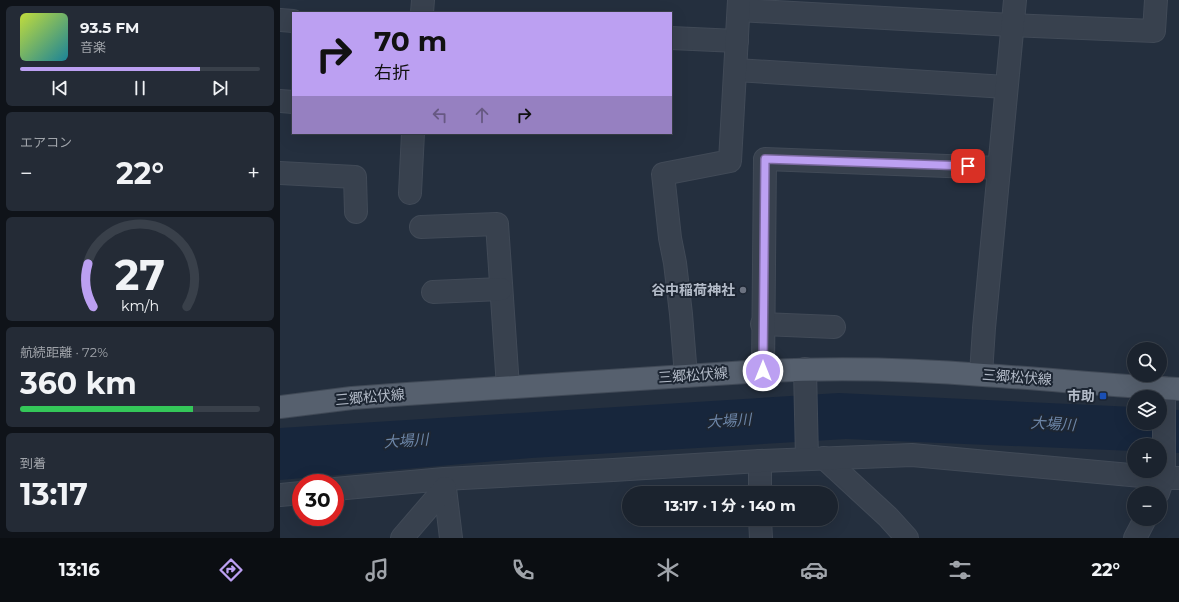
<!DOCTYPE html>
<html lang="ja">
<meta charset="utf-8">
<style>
:root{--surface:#1b232e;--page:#242b36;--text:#f1f3f6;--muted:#a0a4aa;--line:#39404a;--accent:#bca0f2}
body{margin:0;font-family:Montserrat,"Noto Sans JP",sans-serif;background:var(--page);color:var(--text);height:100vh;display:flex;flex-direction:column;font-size:15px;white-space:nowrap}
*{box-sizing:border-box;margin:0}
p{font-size:13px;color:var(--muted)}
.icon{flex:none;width:22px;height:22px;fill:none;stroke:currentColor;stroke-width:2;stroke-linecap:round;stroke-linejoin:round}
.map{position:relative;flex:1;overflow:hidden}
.drawer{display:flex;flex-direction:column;gap:6px;padding:6px;background:#0f1319;width:280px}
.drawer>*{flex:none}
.top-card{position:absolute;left:12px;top:12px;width:380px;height:122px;border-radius:0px;box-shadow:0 4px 16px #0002,0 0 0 1px var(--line);background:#bca0f2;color:#111;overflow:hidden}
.fabs{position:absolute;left:847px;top:342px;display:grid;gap:8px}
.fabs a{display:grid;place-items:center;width:40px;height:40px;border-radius:50%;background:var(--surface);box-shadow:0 4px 16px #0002,0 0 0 1px var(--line);font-size:20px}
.speed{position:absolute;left:12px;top:474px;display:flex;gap:8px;font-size:20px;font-weight:700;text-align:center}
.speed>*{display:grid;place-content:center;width:52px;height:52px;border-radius:50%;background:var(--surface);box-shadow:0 4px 16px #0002,0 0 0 1px var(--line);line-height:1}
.speed .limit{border:6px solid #d22;background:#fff;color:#111}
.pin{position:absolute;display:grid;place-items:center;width:34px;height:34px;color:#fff;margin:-17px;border-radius:8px;box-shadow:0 2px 6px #0006}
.me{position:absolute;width:44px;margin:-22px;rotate:0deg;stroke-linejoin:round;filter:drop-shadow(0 0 3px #0008)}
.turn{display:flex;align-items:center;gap:14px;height:84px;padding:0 16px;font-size:18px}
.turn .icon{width:52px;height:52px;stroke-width:2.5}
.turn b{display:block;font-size:28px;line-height:34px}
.lanes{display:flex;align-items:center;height:38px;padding:0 16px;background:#0003;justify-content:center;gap:20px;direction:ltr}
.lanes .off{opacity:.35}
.big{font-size:30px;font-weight:700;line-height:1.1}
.drawer .tile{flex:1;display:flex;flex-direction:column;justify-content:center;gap:6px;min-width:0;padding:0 14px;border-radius:6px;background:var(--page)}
.drawer .dial{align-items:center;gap:0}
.dial svg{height:104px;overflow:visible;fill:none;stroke:var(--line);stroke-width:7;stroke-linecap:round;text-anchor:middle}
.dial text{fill:var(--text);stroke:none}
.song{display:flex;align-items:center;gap:12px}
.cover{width:48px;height:48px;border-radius:6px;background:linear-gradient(135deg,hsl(70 70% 55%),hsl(190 70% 35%))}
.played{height:4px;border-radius:2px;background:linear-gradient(90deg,var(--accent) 75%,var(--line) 75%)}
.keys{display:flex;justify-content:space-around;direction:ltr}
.heat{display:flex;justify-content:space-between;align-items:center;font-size:22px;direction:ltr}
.charge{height:6px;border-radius:3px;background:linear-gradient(90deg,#34c759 72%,var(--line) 0)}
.trip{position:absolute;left:342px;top:486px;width:216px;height:40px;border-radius:20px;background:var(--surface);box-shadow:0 4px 16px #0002,0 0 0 1px var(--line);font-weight:700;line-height:40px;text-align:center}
.tab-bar{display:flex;height:64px;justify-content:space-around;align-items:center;background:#0b0e12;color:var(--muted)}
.tab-bar .icon{width:28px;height:28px}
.tab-bar .selected{color:var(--accent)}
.tab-bar b{font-size:18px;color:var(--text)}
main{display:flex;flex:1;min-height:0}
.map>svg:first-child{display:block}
</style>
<main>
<section class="drawer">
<div class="tile">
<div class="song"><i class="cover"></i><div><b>93.5 FM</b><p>音楽</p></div></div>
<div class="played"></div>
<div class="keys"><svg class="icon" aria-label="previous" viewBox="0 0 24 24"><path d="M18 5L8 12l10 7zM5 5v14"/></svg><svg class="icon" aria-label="pause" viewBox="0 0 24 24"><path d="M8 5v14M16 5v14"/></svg><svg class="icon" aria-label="next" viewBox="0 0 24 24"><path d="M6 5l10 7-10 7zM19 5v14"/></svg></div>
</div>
<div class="tile"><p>エアコン</p>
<div class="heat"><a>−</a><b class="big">22°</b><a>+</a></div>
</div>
<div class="tile dial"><svg viewBox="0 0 100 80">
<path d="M14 69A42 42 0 1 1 86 69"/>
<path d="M14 69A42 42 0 0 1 10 36" stroke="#bca0f2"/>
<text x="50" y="56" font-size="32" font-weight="700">27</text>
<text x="50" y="72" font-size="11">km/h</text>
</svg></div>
<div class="tile"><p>航続距離 · 72%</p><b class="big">360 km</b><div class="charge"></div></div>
<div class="tile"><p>到着</p><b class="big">13:17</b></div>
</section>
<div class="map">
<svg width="899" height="538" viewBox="0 0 899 538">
<rect width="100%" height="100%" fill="#242f3e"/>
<polygon fill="#17263c" points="559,393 854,407 854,423 880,423 880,409 899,410 899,453 880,452 880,445 854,445 854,451 566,439 251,458 0,480 0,428"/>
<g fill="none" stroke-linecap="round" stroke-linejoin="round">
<g stroke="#414a57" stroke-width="24">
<g id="minor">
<polyline points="459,10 732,25 874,31 876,0"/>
<polyline points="142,13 143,0"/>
<polyline points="0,20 13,21"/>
<polyline points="391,38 457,41"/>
<polyline points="456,70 726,87"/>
<polyline points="0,101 13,102"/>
<polyline points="0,173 75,177 76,212"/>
<polyline points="130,193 133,133"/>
<polyline points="141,227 217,224 228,387"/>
<polyline points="153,292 221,289"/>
<polyline points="482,324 554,327"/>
<polyline points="525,369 527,459"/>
<polyline points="483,371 485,159 719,168"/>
<polyline points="701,374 704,328 735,0"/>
<polyline points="406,376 401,314 395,263 390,238 383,174 450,161 459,0"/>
<polyline points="544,458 608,517 627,538"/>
<polyline points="480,461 480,493"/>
<polyline points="164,480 171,538"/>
<polyline points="55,489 164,479 333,470 480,461 632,455 883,478 899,478"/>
<polyline points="878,493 883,478 884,466 884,388"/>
<polyline points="0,495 21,493"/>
<polyline points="480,519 481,538"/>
<polyline points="122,538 165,488"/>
<polyline points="855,538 865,519"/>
</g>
</g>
<g stroke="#414a57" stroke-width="24">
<path id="major" d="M0,407L72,398L127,394L483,371C556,368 630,369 703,375C768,379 834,386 899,389"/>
</g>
<use href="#minor" stroke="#38414e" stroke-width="22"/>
<use href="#major" stroke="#56606e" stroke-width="22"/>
</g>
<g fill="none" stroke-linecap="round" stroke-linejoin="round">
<g stroke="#7a689d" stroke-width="10">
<polyline id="route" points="483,371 485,159 688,166"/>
</g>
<use href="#route" stroke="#bca0f2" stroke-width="7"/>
</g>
<circle fill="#6b7280" stroke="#1d2633" stroke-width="1.5" cx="463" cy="290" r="4"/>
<rect fill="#1a4fb4" stroke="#1d2633" stroke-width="1.5" x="819" y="392" width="8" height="8" rx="2"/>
<g text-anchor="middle" stroke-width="4" stroke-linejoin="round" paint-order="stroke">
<g font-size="14" font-weight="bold" fill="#b4bcc9" stroke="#1d2633" text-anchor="end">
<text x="455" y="295">谷中稲荷神社</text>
<text x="815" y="401">市助</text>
</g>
<g font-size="14" fill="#b4bcc9" stroke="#1d2633">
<text transform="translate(413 375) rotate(-4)" y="5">三郷松伏線</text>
<text transform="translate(737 377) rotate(4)" y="5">三郷松伏線</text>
<text transform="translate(90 397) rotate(-5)" y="5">三郷松伏線</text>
</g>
<g font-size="15" font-style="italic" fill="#6d86a8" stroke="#1d2633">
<text transform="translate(449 421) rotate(-4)" y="5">大場川</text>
<text transform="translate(773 424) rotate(3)" y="5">大場川</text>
<text transform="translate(126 441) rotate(-4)" y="5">大場川</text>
</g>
</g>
</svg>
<div class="fabs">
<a><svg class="icon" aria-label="search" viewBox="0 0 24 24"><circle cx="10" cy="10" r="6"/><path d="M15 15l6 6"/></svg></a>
<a><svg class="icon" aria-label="layers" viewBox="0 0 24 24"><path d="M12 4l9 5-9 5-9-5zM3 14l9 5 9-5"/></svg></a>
<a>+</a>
<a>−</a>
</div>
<div class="speed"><div class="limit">30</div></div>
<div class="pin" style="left:688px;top:166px;background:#d93025"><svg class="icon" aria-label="arrive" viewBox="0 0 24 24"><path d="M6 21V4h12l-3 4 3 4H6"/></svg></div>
<svg class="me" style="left:483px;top:371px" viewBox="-20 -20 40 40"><circle r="17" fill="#bca0f2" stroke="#fff" stroke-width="3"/><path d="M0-11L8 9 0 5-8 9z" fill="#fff"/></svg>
<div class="trip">13:17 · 1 分 · 140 m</div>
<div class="top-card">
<div class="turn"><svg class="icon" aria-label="right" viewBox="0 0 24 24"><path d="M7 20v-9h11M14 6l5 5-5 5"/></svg><div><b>70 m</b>右折</div></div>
<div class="lanes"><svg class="icon off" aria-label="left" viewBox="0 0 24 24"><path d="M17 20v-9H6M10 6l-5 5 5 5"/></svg><svg class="icon off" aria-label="ahead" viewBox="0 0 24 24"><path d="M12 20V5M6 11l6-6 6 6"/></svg><svg class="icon" aria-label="right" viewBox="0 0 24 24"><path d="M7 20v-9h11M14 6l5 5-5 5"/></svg></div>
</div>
</div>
</main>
<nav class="tab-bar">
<b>13:16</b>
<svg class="icon selected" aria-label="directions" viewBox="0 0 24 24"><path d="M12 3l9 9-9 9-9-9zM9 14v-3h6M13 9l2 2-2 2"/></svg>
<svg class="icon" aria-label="music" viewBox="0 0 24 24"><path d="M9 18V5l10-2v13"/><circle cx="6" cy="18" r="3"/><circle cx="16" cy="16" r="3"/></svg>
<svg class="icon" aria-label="phone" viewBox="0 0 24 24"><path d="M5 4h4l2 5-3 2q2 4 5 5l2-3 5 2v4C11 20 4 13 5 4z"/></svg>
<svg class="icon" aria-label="climate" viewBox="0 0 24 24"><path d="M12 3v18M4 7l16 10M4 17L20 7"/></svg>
<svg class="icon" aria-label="car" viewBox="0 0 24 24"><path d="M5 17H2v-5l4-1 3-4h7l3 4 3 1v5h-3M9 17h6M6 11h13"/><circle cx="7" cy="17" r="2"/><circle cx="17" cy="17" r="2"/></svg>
<svg class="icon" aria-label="filters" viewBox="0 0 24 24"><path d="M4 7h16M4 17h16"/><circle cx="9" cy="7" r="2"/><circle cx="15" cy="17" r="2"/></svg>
<b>22°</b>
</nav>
